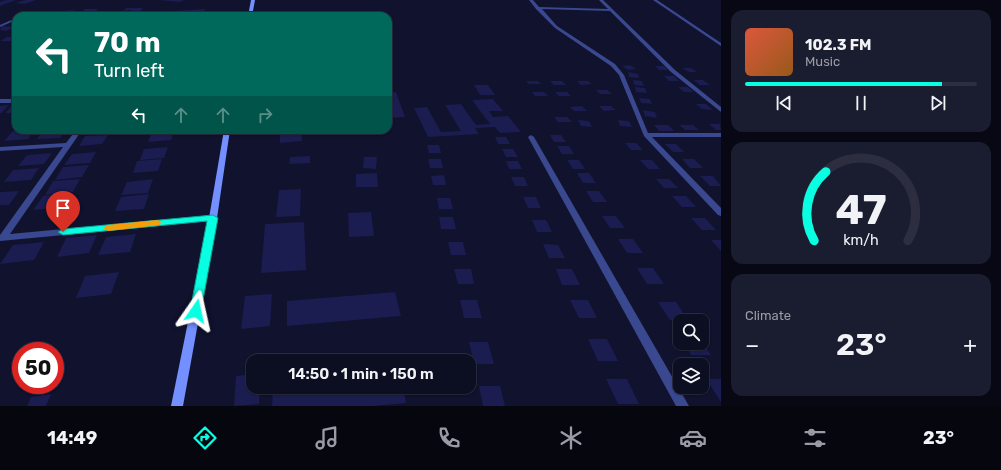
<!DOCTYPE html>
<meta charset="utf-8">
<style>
:root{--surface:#0c0e22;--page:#1a1c2f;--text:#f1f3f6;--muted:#9a9ca5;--line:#2c2e40;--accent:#09ffe2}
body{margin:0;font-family:Rubik,sans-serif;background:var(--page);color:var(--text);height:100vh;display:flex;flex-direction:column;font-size:15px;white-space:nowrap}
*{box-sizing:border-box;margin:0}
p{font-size:13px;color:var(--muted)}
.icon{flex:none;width:22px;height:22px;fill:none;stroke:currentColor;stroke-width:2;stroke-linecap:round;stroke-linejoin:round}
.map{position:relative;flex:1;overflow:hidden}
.sheet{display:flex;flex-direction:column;gap:10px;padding:10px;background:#070813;width:280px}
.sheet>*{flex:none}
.top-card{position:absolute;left:12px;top:12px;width:380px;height:122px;border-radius:12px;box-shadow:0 1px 3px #0004,0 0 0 1px var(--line);background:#00695c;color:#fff;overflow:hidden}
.fabs{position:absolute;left:673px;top:314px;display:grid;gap:8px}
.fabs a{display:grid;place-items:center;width:36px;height:36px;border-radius:8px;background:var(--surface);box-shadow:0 1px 3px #0004,0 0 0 1px var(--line);font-size:20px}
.speed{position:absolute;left:12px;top:342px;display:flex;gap:8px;font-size:20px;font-weight:700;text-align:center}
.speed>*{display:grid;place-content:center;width:52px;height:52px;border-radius:50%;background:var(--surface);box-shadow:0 1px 3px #0004,0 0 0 1px var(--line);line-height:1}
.speed .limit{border:6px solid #d22;background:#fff;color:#111}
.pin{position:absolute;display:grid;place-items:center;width:34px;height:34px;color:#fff;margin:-41px -17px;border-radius:50% 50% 50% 0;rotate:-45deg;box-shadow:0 0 4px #0007}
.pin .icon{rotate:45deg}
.me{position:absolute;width:44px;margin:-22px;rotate:11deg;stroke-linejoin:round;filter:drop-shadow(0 0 3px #0008)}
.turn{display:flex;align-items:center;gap:14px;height:84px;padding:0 16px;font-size:18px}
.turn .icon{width:52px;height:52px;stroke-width:2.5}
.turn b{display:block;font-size:28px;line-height:34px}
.lanes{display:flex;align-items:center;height:38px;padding:0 16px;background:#0003;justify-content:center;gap:20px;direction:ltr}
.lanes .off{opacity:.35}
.big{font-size:30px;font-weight:600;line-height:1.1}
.sheet .card{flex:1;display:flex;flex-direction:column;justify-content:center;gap:6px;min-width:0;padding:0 14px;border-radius:12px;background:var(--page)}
.sheet .dial{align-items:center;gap:0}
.dial svg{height:104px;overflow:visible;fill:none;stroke:var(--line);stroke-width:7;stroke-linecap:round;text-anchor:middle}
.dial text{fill:var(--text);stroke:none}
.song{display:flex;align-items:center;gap:12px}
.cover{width:48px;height:48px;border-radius:6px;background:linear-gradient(135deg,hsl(10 70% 55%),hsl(30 70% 35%))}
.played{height:4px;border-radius:2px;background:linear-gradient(90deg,var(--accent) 85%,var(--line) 85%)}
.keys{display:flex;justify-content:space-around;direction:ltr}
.heat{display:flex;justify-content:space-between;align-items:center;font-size:22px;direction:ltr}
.trip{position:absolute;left:246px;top:354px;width:230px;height:40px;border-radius:12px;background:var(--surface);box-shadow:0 1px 3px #0004,0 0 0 1px var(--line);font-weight:600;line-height:40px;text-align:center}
.dock{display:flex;height:64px;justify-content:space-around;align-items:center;background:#05060e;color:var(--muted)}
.dock .icon{width:28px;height:28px}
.dock .selected{color:var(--accent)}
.dock b{font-size:18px;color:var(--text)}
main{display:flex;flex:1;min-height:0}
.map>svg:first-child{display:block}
</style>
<main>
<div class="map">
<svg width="721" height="406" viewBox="0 0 721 406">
<rect width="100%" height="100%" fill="#10122e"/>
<g fill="#1b1c50">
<polygon points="6,0 16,0 0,6 0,2"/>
<polygon points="25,0 36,0 25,4 15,3"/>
<polygon points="158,0 184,0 180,2"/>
<polygon points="126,8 143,8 136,16 126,16 131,10 123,11"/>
<polygon points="85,9 98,9 95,12 82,12"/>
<polygon points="205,9 202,16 171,16 174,11"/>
<polygon points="75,10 71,13 58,14 62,11"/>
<polygon points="37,12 49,12 42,15 30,15"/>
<polygon points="94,12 90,16 77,16 81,13"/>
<polygon points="2,26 14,27 6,31 0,30"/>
<polygon points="7,37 16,37 16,39 11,41 0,41"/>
<polygon points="630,65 636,69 628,70 622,66"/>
<polygon points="655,66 664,66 668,70 659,70"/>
<polygon points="682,68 691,68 697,72 689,72"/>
<polygon points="628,72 638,74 639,78 629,77"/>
<polygon points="664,76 674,76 679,81 669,81"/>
<polygon points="633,80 642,81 644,86 634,85"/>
<polygon points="694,80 703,80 710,85 700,85"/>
<polygon points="526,81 538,81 541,84 529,84"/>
<polygon points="550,81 562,81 566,85 554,85"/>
<polygon points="577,81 588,81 592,84 581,85"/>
<polygon points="474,85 488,85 495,95 480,95"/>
<polygon points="635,87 645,88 647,93 636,92"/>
<polygon points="678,87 688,87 694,92 684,92"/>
<polygon points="596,90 607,90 612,94 600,94"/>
<polygon points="396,92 405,117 388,118 388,93"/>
<polygon points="532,92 544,92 548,96 535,96"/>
<polygon points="555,92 567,92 571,96 559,96"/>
<polygon points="639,98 650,99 652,104 641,103"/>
<polygon points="493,99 503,111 489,111 493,117 508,116 521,132 500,133 495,127 475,128 479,134 428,137 414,108 427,107 441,132 461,131 445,105 461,104 476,125 490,124 472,100"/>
<polygon points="696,104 706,104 713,110 702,109"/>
<polygon points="9,105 0,114 0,106"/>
<polygon points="13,105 16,105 16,113 5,113"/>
<polygon points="582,106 587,111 574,111 570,107"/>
<polygon points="599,106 611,106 616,110 604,111"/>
<polygon points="643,110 655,112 657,118 645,116"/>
<polygon points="554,117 567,117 572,122 558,122"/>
<polygon points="578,120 589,121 592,127 581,126"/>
<polygon points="618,120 629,121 632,127 620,126"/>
<polygon points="709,124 720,124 721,130 716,130"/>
<polygon points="654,125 668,125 674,131 659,131"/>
<polygon points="679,125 693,125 699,130 685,130"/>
<polygon points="35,130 28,139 4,141 13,131"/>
<polygon points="44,130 65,130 60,138 37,139"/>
<polygon points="174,130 171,140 148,142 152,132"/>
<polygon points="280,130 301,130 302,141 280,143"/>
<polygon points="108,135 102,144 79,146 85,136"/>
<polygon points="550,135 561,135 566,142 554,142"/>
<polygon points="495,137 506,137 510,144 498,144"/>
<polygon points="625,143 636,143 643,150 631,150"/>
<polygon points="665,144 676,144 684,152 673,152"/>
<polygon points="427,145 439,145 441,153 429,153"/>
<polygon points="557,146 569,146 574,154 562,154"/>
<polygon points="168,147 164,158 140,160 144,149"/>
<polygon points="502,149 513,149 518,157 506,157"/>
<polygon points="96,152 90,163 64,165 72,154"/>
<polygon points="52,153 44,164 18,166 27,155"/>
<polygon points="310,156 310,163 289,164 290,157"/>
<polygon points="364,157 377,157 376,169 363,168"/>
<polygon points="162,159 158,171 133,173 137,161"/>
<polygon points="428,159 441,159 443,168 430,168"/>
<polygon points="682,159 694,159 703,168 690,168"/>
<polygon points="567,160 579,160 585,169 573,169"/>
<polygon points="640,160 652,160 660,169 648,169"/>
<polygon points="506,161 518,161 522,169 509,169"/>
<polygon points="89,165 82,177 55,180 63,167"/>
<polygon points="39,168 31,180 4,182 13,170"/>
<polygon points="377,173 378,187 356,187 356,174"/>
<polygon points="577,173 589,173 596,183 583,183"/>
<polygon points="444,175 446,185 433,185 431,176"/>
<polygon points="700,176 713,176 721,186 710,186"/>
<polygon points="511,177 524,177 528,186 515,186"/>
<polygon points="80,179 73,192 45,195 53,181"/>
<polygon points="153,179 148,193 121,195 127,182"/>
<polygon points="656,179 669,179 678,188 664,188"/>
<polygon points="301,189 300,216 276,217 279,190"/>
<polygon points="19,191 9,205 0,205 0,192"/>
<polygon points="586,191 599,191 607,202 593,202"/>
<polygon points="70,193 62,207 33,210 43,196"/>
<polygon points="149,194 144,209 115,211 121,197"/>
<polygon points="672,196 686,196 696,207 682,207"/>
<polygon points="523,197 536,197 541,208 528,208"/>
<polygon points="437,198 450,198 453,209 439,209"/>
<polygon points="371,212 374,236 349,237 348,213"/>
<polygon points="602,216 616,216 625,228 610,228"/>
<polygon points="439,217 453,217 456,229 441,229"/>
<polygon points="691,218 705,218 716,230 702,230"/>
<polygon points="532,220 546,220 552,232 537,232"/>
<polygon points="304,222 306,270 261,273 265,224"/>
<polygon points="136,234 130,252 98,255 106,237"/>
<polygon points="97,235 89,253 57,257 66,238"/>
<polygon points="618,239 633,239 643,253 627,253"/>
<polygon points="711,240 721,240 721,251"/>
<polygon points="44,242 34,260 0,264 13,245"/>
<polygon points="448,242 463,242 466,255 451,255"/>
<polygon points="543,244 558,245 565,258 549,258"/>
<polygon points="637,268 653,268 664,284 647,284"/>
<polygon points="454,269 471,269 474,284 458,284"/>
<polygon points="556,269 572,269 580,285 562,285"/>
<polygon points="119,272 111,294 76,298 85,276"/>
<polygon points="395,292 401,316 287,326 287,301"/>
<polygon points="272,294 270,326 241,329 245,296"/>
<polygon points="460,300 477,300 482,318 464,318"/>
<polygon points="570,300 588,300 597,318 579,318"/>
<polygon points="658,302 676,302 688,320 670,320"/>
<polygon points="588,339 607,339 618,361 598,361"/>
<polygon points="469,342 488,342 494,364 474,364"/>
<polygon points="684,343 703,343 711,355 691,355"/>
<polygon points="253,374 253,387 260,387 259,404 234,406 236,376"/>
<polygon points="606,379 627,379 639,404 618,404"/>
<polygon points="706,379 721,379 721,402"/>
<polygon points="479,386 500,386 505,406 483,406"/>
<polygon points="273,387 403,387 406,403 373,406 272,406"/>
<polygon points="51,394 46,406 27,406 31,397"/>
</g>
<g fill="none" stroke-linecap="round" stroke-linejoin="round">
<g fill="#39488f" fill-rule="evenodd">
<polygon points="529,0 533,0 539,7 608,9 599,0 603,0 675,70 721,107 721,112 671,72 610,11 542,9 557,26 615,64 624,75 648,133 721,133 721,137 652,137 721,208 721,216 718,215 644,136 619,75 611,66 555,28 536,9"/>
<polygon points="653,0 657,0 721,43 721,46"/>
<polygon points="26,14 27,16 21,16"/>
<polygon points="16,18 16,20 0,27 0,25"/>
<rect x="0" y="99" width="16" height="4"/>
<polygon points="76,130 82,130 10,234 213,215 217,218 213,221 0,241 0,235 63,147 0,151 0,147 66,143"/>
<polygon points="531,135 534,137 689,406 676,406 528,137"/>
</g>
<g fill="#748fff" fill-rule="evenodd">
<polygon points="251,0 255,0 252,16 248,16"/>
<polygon points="224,130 230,130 217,218 183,406 171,406 209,218"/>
</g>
</g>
<polygon fill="#09ffe2" stroke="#06a693" points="213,215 218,218 201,311 200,314 191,314 190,311 207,221 63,235 58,232 63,229"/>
<polygon fill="#f59e0b" points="157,220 160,221 161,223 160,225 108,231 103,228 108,225"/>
</svg>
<div class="fabs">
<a><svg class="icon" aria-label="search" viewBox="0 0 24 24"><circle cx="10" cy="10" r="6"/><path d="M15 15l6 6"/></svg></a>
<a><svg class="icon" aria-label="layers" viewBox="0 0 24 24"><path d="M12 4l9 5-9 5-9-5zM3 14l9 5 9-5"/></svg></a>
</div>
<div class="speed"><div class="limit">50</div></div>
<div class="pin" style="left:63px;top:232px;background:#d93025"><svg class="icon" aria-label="arrive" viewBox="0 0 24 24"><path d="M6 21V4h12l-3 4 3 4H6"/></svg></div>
<svg class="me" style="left:196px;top:311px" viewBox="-20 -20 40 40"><path d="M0-17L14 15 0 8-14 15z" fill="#09ffe2" stroke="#fff" stroke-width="4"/></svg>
<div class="trip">14:50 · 1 min · 150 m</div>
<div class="top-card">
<div class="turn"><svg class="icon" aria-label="left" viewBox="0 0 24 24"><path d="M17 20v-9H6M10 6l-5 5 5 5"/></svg><div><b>70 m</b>Turn left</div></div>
<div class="lanes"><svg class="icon" aria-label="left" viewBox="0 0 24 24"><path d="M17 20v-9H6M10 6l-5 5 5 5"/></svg><svg class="icon off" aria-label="ahead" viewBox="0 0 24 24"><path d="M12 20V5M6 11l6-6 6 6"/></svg><svg class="icon off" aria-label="ahead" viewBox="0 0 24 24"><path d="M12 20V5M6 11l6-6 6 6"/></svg><svg class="icon off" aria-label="right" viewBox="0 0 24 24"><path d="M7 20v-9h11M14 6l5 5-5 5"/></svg></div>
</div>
</div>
<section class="sheet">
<div class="card">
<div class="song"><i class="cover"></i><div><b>102.3 FM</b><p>Music</p></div></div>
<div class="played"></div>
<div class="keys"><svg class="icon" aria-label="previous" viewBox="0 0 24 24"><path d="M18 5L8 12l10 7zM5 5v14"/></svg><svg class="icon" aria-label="pause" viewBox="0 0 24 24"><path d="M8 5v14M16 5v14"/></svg><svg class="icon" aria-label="next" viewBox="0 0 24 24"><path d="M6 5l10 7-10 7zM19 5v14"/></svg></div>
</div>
<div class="card dial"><svg viewBox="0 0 100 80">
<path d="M14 69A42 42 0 1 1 86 69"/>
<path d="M14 69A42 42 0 0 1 23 16" stroke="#09ffe2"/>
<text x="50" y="56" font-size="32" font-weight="700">47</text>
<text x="50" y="72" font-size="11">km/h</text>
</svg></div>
<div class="card"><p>Climate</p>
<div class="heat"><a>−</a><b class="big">23°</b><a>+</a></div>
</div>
</section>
</main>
<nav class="dock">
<b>14:49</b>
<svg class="icon selected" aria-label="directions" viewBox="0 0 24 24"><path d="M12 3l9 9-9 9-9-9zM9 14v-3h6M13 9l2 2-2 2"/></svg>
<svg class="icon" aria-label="music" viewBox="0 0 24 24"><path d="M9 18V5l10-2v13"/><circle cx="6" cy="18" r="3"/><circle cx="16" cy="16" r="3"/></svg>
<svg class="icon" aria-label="phone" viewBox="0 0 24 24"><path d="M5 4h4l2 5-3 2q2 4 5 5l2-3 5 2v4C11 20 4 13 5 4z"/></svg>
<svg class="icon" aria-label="climate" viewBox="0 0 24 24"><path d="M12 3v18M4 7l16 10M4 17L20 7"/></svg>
<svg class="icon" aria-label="car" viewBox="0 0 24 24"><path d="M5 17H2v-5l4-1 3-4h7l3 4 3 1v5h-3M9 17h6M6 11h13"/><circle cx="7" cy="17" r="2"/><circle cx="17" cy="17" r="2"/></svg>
<svg class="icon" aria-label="filters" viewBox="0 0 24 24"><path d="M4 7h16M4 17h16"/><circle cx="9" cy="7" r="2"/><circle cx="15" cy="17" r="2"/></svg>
<b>23°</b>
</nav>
